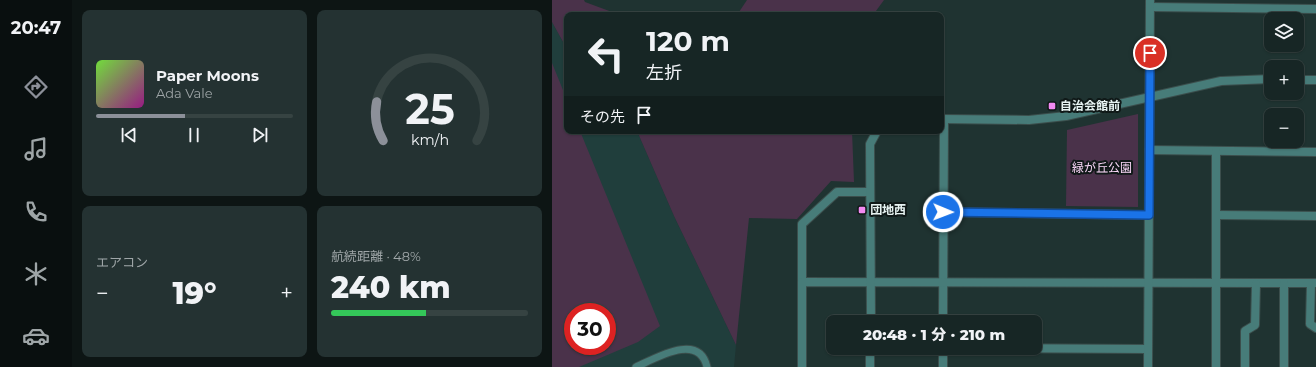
<!DOCTYPE html>
<html lang="ja">
<meta charset="utf-8">
<style>
:root{--surface:#172625;--page:#243232;--text:#f1f3f6;--muted:#9ea5a7;--line:#364342;--accent:#8c9099}
body{margin:0;font-family:Montserrat,"Noto Sans JP",sans-serif;background:var(--page);color:var(--text);height:100vh;display:flex;flex-direction:column;font-size:15px;white-space:nowrap}
*{box-sizing:border-box;margin:0}
p{font-size:13px;color:var(--muted)}
.icon{flex:none;width:22px;height:22px;fill:none;stroke:currentColor;stroke-width:2;stroke-linecap:round;stroke-linejoin:round}
.map{position:relative;flex:1;overflow:hidden}
.panel{display:flex;flex-direction:column;gap:10px;padding:10px;background:#0d1514;width:480px}
.panel>*{flex:none}
.top-card{position:absolute;left:12px;top:12px;width:380px;height:122px;border-radius:8px;box-shadow:0 1px 3px #0004,0 0 0 1px var(--line);background:#172625;color:var(--text);overflow:hidden}
.fabs{position:absolute;left:712px;top:12px;display:grid;gap:8px}
.fabs a{display:grid;place-items:center;width:40px;height:40px;border-radius:8px;background:var(--surface);box-shadow:0 1px 3px #0004,0 0 0 1px var(--line);font-size:20px}
.speed{position:absolute;left:12px;top:303px;display:flex;gap:8px;font-size:20px;font-weight:700;text-align:center}
.speed>*{display:grid;place-content:center;width:52px;height:52px;border-radius:50%;background:var(--surface);box-shadow:0 1px 3px #0004,0 0 0 1px var(--line);line-height:1}
.speed .limit{border:6px solid #d22;background:#fff;color:#111}
.pin{position:absolute;display:grid;place-items:center;width:34px;height:34px;color:#fff;margin:-17px;border:2px solid #fff;border-radius:50%;box-shadow:0 1px 4px #0007}
.me{position:absolute;width:44px;margin:-22px;rotate:91deg;stroke-linejoin:round;filter:drop-shadow(0 0 3px #0008)}
.turn{display:flex;align-items:center;gap:14px;height:84px;padding:0 16px;font-size:18px}
.turn .icon{width:52px;height:52px;stroke-width:2.5}
.turn b{display:block;font-size:28px;line-height:34px}
.then{display:flex;align-items:center;height:38px;padding:0 16px;background:#0003;gap:8px;font-size:15px}
.big{font-size:30px;font-weight:800;line-height:1.1}
.panel .widget{flex:1;display:flex;flex-direction:column;justify-content:center;gap:6px;min-width:0;padding:0 14px;border-radius:8px;background:var(--page)}
.panel .dial{align-items:center;gap:0}
.dial svg{height:104px;overflow:visible;fill:none;stroke:var(--line);stroke-width:7;stroke-linecap:round;text-anchor:middle}
.dial text{fill:var(--text);stroke:none}
.song{display:flex;align-items:center;gap:12px}
.cover{width:48px;height:48px;border-radius:6px;background:linear-gradient(135deg,hsl(100 70% 55%),hsl(310 70% 35%))}
.played{height:4px;border-radius:2px;background:linear-gradient(90deg,var(--accent) 45%,var(--line) 45%)}
.keys{display:flex;justify-content:space-around;direction:ltr}
.heat{display:flex;justify-content:space-between;align-items:center;font-size:22px;direction:ltr}
.charge{height:6px;border-radius:3px;background:linear-gradient(90deg,#34c759 48%,var(--line) 0)}
.panel .tiles{flex:1;display:grid;gap:10px;grid-template-columns:repeat(2,1fr)}
.trip{position:absolute;left:274px;top:315px;width:216px;height:40px;border-radius:8px;background:var(--surface);box-shadow:0 1px 3px #0004,0 0 0 1px var(--line);font-weight:800;line-height:40px;text-align:center}
main{display:flex;flex:1;min-height:0}
.dock{display:flex;flex-direction:column;width:72px;justify-content:space-around;align-items:center;background:#090f0f;color:var(--muted)}
.dock .icon{width:28px;height:28px}
.dock .on{color:var(--accent)}
.dock b{font-size:18px;color:var(--text)}
.map>svg:first-child{display:block}
</style>
<main>
<nav class="dock">
<b>20:47</b>
<svg class="icon on" aria-label="directions" viewBox="0 0 24 24"><path d="M12 3l9 9-9 9-9-9zM9 14v-3h6M13 9l2 2-2 2"/></svg>
<svg class="icon" aria-label="music" viewBox="0 0 24 24"><path d="M9 18V5l10-2v13"/><circle cx="6" cy="18" r="3"/><circle cx="16" cy="16" r="3"/></svg>
<svg class="icon" aria-label="phone" viewBox="0 0 24 24"><path d="M5 4h4l2 5-3 2q2 4 5 5l2-3 5 2v4C11 20 4 13 5 4z"/></svg>
<svg class="icon" aria-label="climate" viewBox="0 0 24 24"><path d="M12 3v18M4 7l16 10M4 17L20 7"/></svg>
<svg class="icon" aria-label="car" viewBox="0 0 24 24"><path d="M5 17H2v-5l4-1 3-4h7l3 4 3 1v5h-3M9 17h6M6 11h13"/><circle cx="7" cy="17" r="2"/><circle cx="17" cy="17" r="2"/></svg>
</nav>
<section class="panel">
<div class="tiles">
<div class="widget">
<div class="song"><i class="cover"></i><div><b>Paper Moons</b><p>Ada Vale</p></div></div>
<div class="played"></div>
<div class="keys"><svg class="icon" aria-label="previous" viewBox="0 0 24 24"><path d="M18 5L8 12l10 7zM5 5v14"/></svg><svg class="icon" aria-label="pause" viewBox="0 0 24 24"><path d="M8 5v14M16 5v14"/></svg><svg class="icon" aria-label="next" viewBox="0 0 24 24"><path d="M6 5l10 7-10 7zM19 5v14"/></svg></div>
</div>
<div class="widget dial"><svg viewBox="0 0 100 80">
<path d="M14 69A42 42 0 1 1 86 69"/>
<path d="M14 69A42 42 0 0 1 9 39" stroke="#8c9099"/>
<text x="50" y="56" font-size="32" font-weight="700">25</text>
<text x="50" y="72" font-size="11">km/h</text>
</svg></div>
<div class="widget"><p>エアコン</p>
<div class="heat"><a>−</a><b class="big">19°</b><a>+</a></div>
</div>
<div class="widget"><p>航続距離 · 48%</p><b class="big">240 km</b><div class="charge"></div></div>
</div>
</section>
<div class="map">
<svg width="764" height="367" viewBox="0 0 764 367">
<rect width="100%" height="100%" fill="#1f3331"/>
<path fill="#203e3c" fill-rule="evenodd" d="M0,22L15,49V131H85L122,216L184,345L182,367H0ZM21,312H55V346H21Z"/>
<g fill="#4a324a" fill-rule="evenodd">
<polygon points="0,0 32,0 33,2 68,15 15,15 15,49 0,22"/>
<polygon points="195,0 332,0 321,15 185,15"/>
<path d="M0,63L15,100V131H28L108,326L86,342L27,367H0ZM21,312H55V346H21Z"/>
<polygon points="586,114 586,207 514,206 515,130"/>
<polygon points="85,131 300,131 302,182 279,181 245,219 197,218 184,345 122,216"/>
</g>
<g fill="none" stroke-linecap="round" stroke-linejoin="round">
<g stroke="#3b4e4c" stroke-width="9">
<path id="service" d="M84,367C104,358 147,332 155,367"/>
</g>
<g stroke="#3b4e4c" stroke-width="10">
<g id="minor">
<polyline points="598,7 764,9"/>
<polyline points="597,150 764,152"/>
<polyline points="391,212 597,215"/>
<polyline points="664,215 764,216"/>
<polyline points="250,282 250,224 285,192 318,192"/>
<polyline points="759,283 758,324 764,328"/>
<polyline points="391,322 392,119"/>
<polyline points="391,348 596,349"/>
<polyline points="391,348 391,367"/>
<polyline points="250,367 250,282 764,283"/>
<polyline points="664,367 664,151"/>
<polyline points="693,367 693,331 703,325 704,284"/>
<polyline points="732,367 732,283"/>
</g>
</g>
<g stroke="#3b4e4c" stroke-width="10">
<g id="tertiary">
<polyline points="745,80 764,80"/>
<polyline points="389,119 477,120 514,116 669,81 719,79"/>
<polyline points="319,322 318,144 325,131"/>
<polyline points="318,367 318,348"/>
<polyline points="596,367 598,0"/>
</g>
</g>
<polyline stroke="#627371" stroke-width="2" stroke-dasharray="1 3" stroke-linecap="butt" points="389,89 391,110"/>
<use href="#service" stroke="#477c79" stroke-width="7"/>
<use href="#minor" stroke="#477c79" stroke-width="8"/>
<use href="#tertiary" stroke="#477c79" stroke-width="8"/>
</g>
<g fill="none" stroke-linecap="round" stroke-linejoin="round">
<g stroke="#114b97" stroke-width="10">
<polyline id="route" points="391,212 597,215 598,53"/>
</g>
<use href="#route" stroke="#1a73e8" stroke-width="7"/>
</g>
<g fill="#f28af2" stroke="#101918" stroke-width="1.5">
<rect x="496" y="102" width="8" height="8" rx="2"/>
<rect x="306" y="206" width="8" height="8" rx="2"/>
</g>
<g text-anchor="middle" stroke-width="4" stroke-linejoin="round" paint-order="stroke">
<g font-size="12" font-weight="bold" fill="#e7f3f2" stroke="#101918" text-anchor="start">
<text x="508" y="110">自治会館前</text>
<text x="318" y="214">団地西</text>
</g>
<g font-size="12" fill="#fad7f8" stroke="#101918">
<text x="550" y="172">緑が丘公園</text>
</g>
</g>
</svg>
<div class="fabs">
<a><svg class="icon" aria-label="layers" viewBox="0 0 24 24"><path d="M12 4l9 5-9 5-9-5zM3 14l9 5 9-5"/></svg></a>
<a>+</a>
<a>−</a>
</div>
<div class="speed"><div class="limit">30</div></div>
<div class="pin" style="left:598px;top:53px;background:#d93025"><svg class="icon" aria-label="arrive" viewBox="0 0 24 24"><path d="M6 21V4h12l-3 4 3 4H6"/></svg></div>
<svg class="me" style="left:391px;top:212px" viewBox="-20 -20 40 40"><circle r="17" fill="#1a73e8" stroke="#fff" stroke-width="3"/><path d="M0-11L8 9 0 5-8 9z" fill="#fff"/></svg>
<div class="trip">20:48 · 1 分 · 210 m</div>
<div class="top-card">
<div class="turn"><svg class="icon" aria-label="left" viewBox="0 0 24 24"><path d="M17 20v-9H6M10 6l-5 5 5 5"/></svg><div><b>120 m</b>左折</div></div>
<div class="then">その先<svg class="icon" aria-label="arrive" viewBox="0 0 24 24"><path d="M6 21V4h12l-3 4 3 4H6"/></svg></div>
</div>
</div>
</main>
